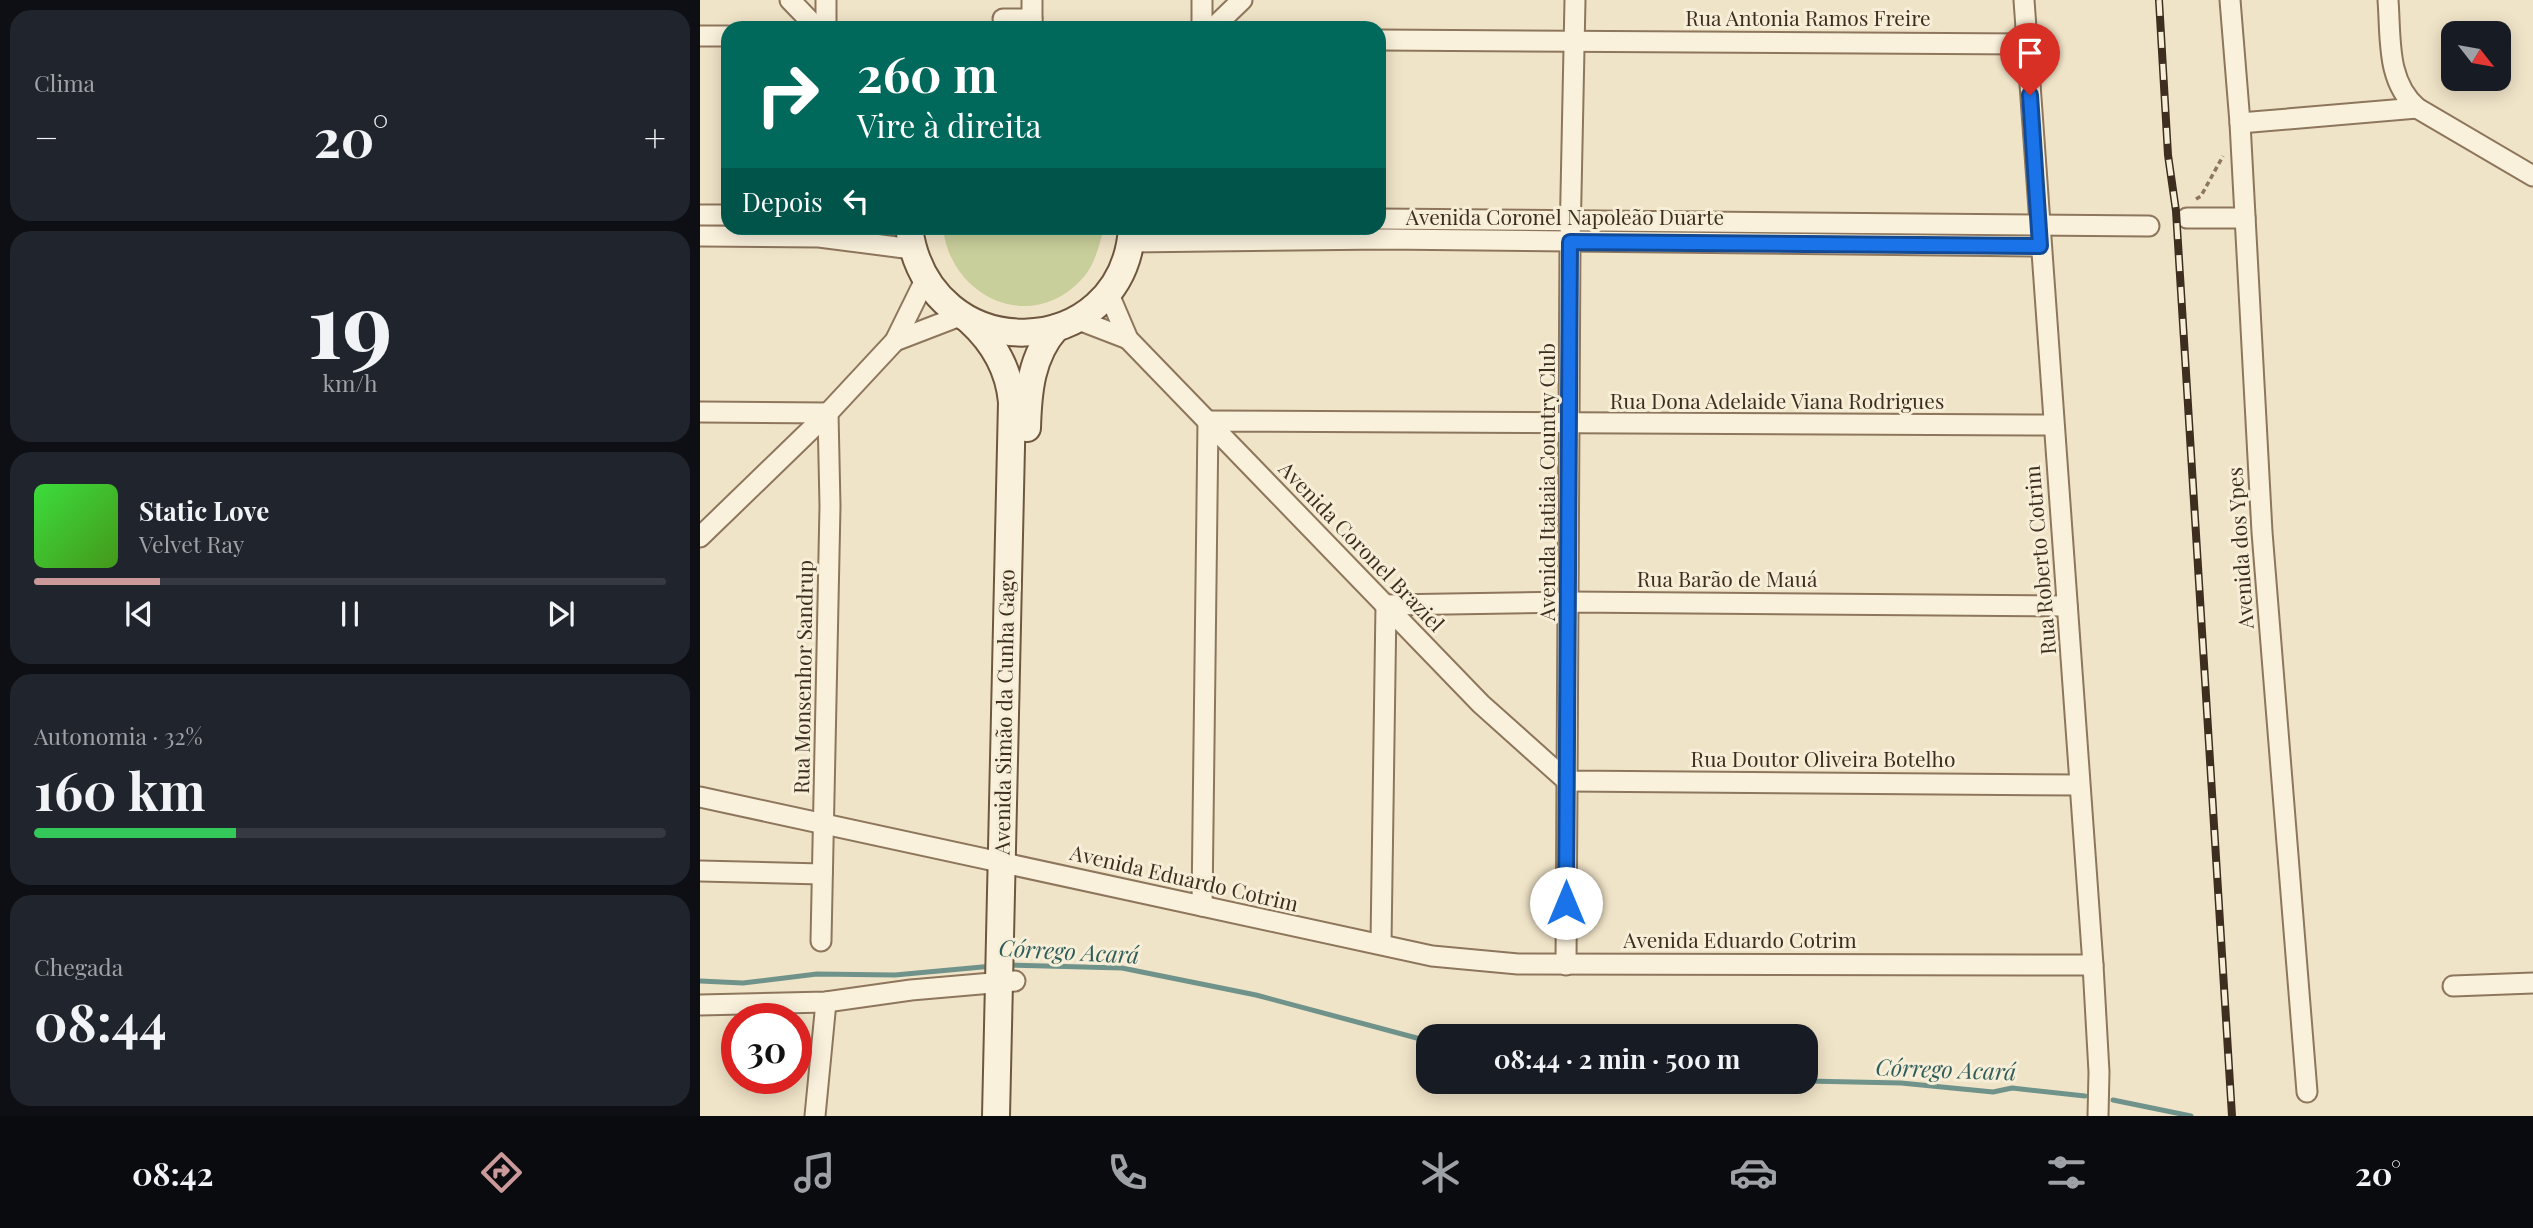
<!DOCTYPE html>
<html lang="pt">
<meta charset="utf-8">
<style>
:root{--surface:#171b24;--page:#20242c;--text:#f1f3f6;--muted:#9ea1a6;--line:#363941;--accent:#cc999b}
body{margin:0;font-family:"Playfair Display",serif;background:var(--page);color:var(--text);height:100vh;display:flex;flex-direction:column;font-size:26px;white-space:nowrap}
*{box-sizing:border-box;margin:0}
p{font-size:23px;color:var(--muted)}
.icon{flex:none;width:38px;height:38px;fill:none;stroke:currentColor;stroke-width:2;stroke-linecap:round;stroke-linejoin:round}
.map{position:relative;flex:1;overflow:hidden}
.panel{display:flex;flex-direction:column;gap:10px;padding:10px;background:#0d0f14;width:700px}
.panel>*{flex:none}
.banner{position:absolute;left:21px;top:21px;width:665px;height:214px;border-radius:21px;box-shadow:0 4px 18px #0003;background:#00695c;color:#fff;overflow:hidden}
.needle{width:46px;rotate:121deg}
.fabs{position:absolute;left:1741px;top:21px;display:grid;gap:14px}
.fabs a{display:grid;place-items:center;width:70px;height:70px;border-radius:14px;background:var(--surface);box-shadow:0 4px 18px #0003;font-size:35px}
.speed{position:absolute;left:21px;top:1003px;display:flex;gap:14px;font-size:35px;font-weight:700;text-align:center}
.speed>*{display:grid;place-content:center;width:91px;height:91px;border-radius:50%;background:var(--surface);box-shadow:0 4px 18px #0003;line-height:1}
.speed .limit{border:10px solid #d22;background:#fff;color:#111}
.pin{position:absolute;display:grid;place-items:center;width:60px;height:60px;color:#fff;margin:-72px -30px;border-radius:50% 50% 50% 0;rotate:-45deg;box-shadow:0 0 7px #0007}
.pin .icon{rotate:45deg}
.me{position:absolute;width:77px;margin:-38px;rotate:0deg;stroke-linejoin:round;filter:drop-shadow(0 0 5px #0008)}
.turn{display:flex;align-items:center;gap:24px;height:147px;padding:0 21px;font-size:32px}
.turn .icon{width:91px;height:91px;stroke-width:2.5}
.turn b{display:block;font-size:49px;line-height:60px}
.then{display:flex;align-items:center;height:66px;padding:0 21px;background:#0003;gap:14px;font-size:26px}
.big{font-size:52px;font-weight:700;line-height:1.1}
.panel .widget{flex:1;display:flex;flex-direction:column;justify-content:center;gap:10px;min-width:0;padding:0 24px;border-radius:21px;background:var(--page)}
.panel .dial{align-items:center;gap:0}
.dial b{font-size:91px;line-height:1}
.song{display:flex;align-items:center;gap:21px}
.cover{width:84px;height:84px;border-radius:10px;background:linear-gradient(135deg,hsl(120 70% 55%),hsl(100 70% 35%))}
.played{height:7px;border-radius:4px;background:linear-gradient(90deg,var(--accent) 20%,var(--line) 20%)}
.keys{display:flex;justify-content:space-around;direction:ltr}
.heat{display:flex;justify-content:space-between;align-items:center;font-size:38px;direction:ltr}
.charge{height:10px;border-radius:5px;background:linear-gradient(90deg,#34c759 32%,var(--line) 0)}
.trip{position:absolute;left:716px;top:1024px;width:402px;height:70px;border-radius:21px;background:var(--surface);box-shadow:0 4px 18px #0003;font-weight:700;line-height:70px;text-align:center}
.tabs{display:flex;height:112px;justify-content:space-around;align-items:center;background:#090b0e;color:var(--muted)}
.tabs .icon{width:49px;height:49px}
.tabs .selected{color:var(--accent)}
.tabs b{font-size:32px;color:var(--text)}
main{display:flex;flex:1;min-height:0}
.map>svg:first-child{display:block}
</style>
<main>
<section class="panel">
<div class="widget"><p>Clima</p>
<div class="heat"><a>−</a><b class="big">20°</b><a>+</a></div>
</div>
<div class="widget dial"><b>19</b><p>km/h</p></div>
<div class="widget">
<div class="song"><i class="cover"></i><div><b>Static Love</b><p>Velvet Ray</p></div></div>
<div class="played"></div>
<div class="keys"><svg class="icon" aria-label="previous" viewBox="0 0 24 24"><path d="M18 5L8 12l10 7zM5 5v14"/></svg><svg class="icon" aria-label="pause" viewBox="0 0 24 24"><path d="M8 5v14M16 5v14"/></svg><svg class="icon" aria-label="next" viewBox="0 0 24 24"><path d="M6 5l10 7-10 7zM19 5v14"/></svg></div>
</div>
<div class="widget"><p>Autonomia · 32%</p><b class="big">160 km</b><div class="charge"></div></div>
<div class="widget"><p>Chegada</p><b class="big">08:44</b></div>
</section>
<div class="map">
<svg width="1833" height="1116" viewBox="0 0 1833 1116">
<rect width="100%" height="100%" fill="#f0e4c8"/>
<path fill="#c9cf9b" d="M243,228H402L403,232C398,249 394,267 381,280C330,335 250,296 243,228Z"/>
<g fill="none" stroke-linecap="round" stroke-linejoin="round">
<g stroke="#6f938a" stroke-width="5">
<polyline points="306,965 422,968 556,995 728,1041"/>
<polyline points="0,981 43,983 117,974 195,975 293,966"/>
<polyline points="1106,1081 1201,1083 1293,1092 1312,1088 1385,1096"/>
<polyline points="863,1082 914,1087 1011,1082"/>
<polyline points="1413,1100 1491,1116"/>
</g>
<g stroke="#8d765c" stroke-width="23">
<g id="street">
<polyline points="90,0 117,28"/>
<polyline points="332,0 332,28"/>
<polyline points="1324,0 1393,965 1399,1072 1398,1116"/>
<polyline points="1530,0 1540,123 1562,532 1607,1092"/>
<path d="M1688,0C1691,38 1686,81 1717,108L1833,176"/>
<polyline points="303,19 332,19"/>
<polyline points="126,28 126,0"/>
<polyline points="502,28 502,0"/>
<polyline points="513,28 542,0"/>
<polyline points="0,36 28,36"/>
<polyline points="679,40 1327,44"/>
<polyline points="1540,123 1717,108"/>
<polyline points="0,215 28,215"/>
<polyline points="1487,218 1545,218"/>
<polyline points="679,219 1449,226"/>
<polyline points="0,236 119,237 212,249"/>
<polyline points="431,242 685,239 1340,246"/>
<polyline points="408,292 428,339 781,704 867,781 1379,785"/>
<polyline points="376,319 428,339"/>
<polyline points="195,341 260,316"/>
<polyline points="0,412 128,413 130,506 121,941"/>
<polyline points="0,537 128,413 195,341 225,280"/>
<polyline points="0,797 732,956 818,964 1393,965"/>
<polyline points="0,871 122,874"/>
<polyline points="502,906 508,421 1353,425"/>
<polyline points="681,943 686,605 870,602 1367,606"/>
<polyline points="866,965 870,242 875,0"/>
<polyline points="1753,986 1833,983"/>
<polyline points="0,1005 126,1002 211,990 315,981"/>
<polyline points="115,1116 126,1002"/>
</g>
</g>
<g stroke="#6f573f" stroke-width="30">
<g id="secondary">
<path d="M209,228C229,371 423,364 432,228"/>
<path d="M270,321C294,343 309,369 312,402L296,1116"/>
<path d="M327,428C328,392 331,356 356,328"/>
</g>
</g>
<polyline stroke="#8d765c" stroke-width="3.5" stroke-dasharray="5 3.5" stroke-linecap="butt" points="1496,199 1501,196 1523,156"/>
<use href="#street" stroke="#faf1dc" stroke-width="19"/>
<use href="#secondary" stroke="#faf1dc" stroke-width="26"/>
<g stroke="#3d2e20" stroke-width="8">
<polyline id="rail" points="1459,0 1468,155 1476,211 1532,1116"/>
</g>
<use href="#rail" stroke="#f7eed8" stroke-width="5" stroke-dasharray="16" stroke-linecap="butt"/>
</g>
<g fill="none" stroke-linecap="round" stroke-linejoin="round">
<g stroke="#114b97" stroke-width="18">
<polyline id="route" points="866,903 870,242 1340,246 1330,95"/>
</g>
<use href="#route" stroke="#1a73e8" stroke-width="12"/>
</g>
<g text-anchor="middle" stroke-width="6" stroke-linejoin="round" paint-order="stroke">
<g font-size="21" fill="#3d2e20" stroke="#f7eed8">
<text x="1108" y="26">Rua Antonia Ramos Freire</text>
<text x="865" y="225">Avenida Coronel Napoleão Duarte</text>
<text x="1077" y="409">Rua Dona Adelaide Viana Rodrigues</text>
<text transform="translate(848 482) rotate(-90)" y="7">Avenida Itatiaia Country Club</text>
<text transform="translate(661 547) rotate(46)" y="7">Avenida Coronel Braziel</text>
<text transform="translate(1541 548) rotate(-94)" y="7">Avenida dos Ypes</text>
<text transform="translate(1341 560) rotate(-95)" y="7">Rua Roberto Cotrim</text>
<text x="1027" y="587">Rua Barão de Mauá</text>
<text transform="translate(104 677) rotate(-89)" y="7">Rua Monsenhor Sandrup</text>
<text transform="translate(305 712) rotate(-89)" y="7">Avenida Simão da Cunha Gago</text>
<text x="1123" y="767">Rua Doutor Oliveira Botelho</text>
<text transform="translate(484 879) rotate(13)" y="7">Avenida Eduardo Cotrim</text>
<text x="1040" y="948">Avenida Eduardo Cotrim</text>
</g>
<g font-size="23" font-style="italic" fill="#2f5d5a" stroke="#f7eed8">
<text transform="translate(369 952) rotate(3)" y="8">Córrego Acará</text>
<text transform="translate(1246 1070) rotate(2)" y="8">Córrego Acará</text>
</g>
</g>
</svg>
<div class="fabs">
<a><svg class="needle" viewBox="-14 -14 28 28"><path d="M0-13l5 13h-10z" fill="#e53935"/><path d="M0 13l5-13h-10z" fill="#9ea1a6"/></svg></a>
</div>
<div class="speed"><div class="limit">30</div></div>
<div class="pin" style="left:1330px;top:95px;background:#d93025"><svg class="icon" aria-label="arrive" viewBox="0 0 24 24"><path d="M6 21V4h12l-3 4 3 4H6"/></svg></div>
<svg class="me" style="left:866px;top:903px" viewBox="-20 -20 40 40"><circle r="19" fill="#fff"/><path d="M0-13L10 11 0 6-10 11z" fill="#1a73e8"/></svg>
<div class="trip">08:44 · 2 min · 500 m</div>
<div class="banner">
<div class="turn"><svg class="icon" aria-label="right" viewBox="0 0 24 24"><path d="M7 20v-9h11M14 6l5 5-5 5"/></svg><div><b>260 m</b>Vire à direita</div></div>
<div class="then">Depois<svg class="icon" aria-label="left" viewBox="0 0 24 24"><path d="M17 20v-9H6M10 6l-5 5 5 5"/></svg></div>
</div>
</div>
</main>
<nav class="tabs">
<b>08:42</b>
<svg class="icon selected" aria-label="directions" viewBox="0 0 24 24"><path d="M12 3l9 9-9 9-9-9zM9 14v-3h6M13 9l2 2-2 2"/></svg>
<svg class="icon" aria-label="music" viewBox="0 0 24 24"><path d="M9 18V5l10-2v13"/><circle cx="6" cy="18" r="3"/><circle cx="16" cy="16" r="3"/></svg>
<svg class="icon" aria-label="phone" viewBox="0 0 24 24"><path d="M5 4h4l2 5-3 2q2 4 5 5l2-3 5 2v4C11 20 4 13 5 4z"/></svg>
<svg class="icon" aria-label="climate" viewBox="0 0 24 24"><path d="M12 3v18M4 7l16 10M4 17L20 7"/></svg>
<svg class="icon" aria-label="car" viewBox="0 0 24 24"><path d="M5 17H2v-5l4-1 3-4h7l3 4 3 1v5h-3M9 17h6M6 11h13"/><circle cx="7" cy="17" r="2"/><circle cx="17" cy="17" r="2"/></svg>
<svg class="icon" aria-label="filters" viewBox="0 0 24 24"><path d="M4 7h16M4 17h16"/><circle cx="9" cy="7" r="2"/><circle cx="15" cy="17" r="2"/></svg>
<b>20°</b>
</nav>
